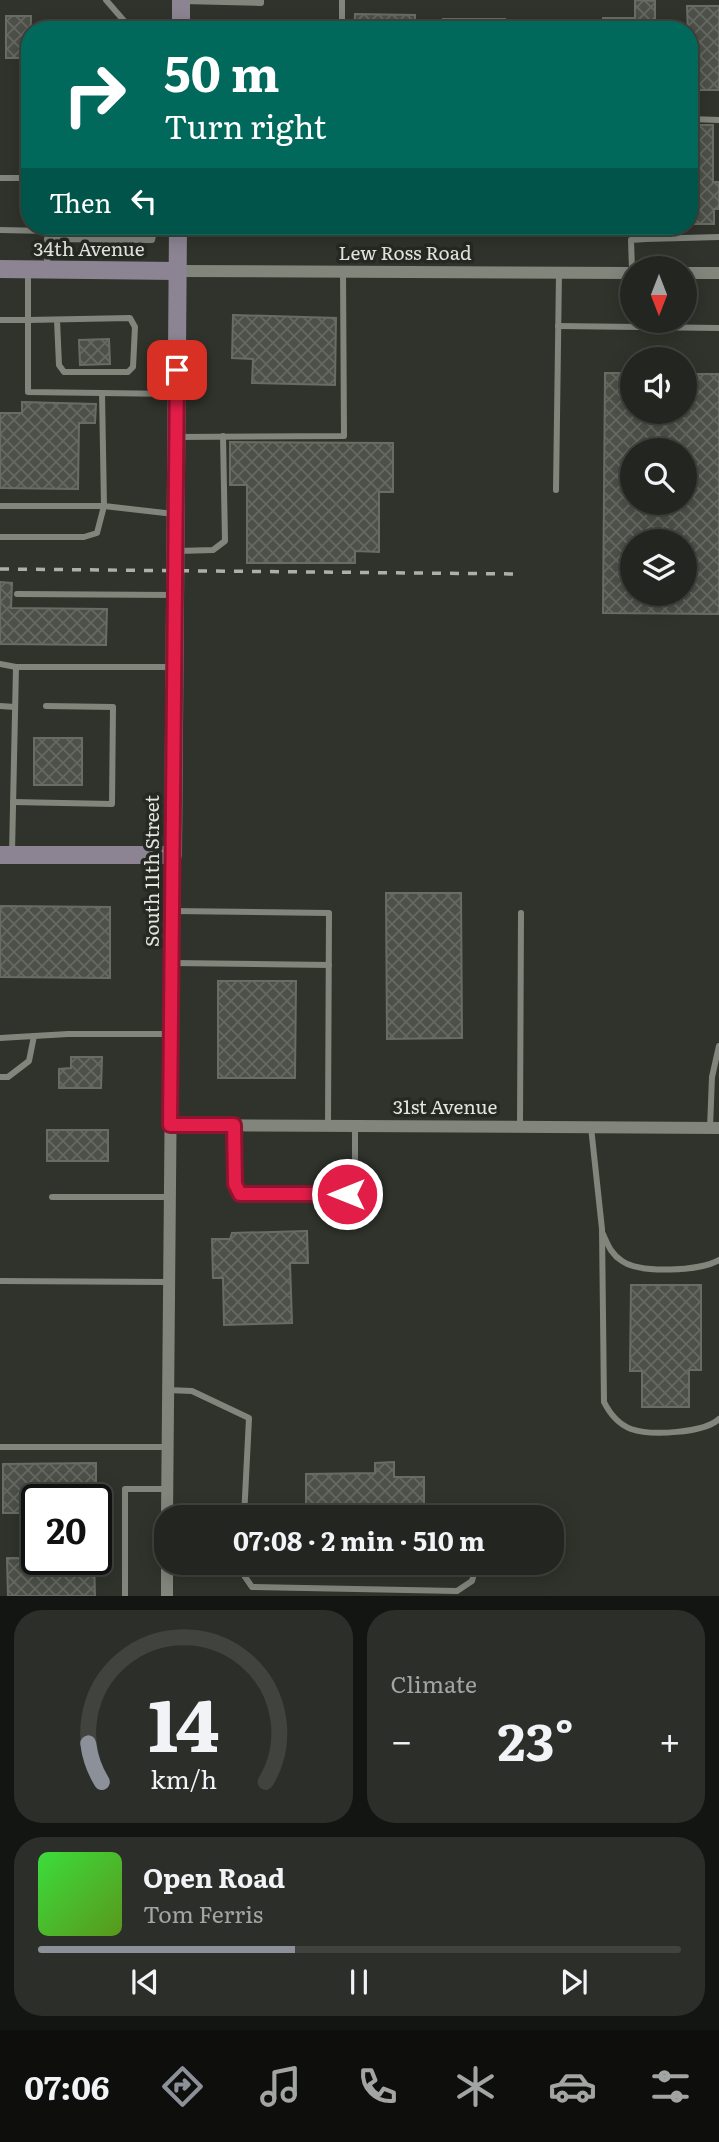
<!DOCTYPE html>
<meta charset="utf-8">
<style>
:root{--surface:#232620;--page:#2b2e29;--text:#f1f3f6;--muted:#a3a5a5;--line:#40433e;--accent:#8c9099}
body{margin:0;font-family:Literata,serif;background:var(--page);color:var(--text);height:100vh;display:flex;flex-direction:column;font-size:26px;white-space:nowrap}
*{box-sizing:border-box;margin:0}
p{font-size:23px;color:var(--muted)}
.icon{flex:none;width:38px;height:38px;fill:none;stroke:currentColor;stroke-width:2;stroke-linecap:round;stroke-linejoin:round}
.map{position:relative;height:1596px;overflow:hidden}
.details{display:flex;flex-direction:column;gap:14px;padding:14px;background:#131512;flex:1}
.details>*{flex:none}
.banner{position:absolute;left:21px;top:21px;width:677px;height:214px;border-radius:28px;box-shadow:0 4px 18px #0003,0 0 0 2px var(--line);background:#00695c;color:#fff;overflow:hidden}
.needle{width:46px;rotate:180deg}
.tools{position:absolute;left:620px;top:256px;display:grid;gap:14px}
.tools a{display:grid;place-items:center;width:77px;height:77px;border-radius:50%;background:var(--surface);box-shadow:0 4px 18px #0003,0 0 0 2px var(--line);font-size:35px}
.speed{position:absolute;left:21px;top:1484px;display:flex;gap:14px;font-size:35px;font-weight:700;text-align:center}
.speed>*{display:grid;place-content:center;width:91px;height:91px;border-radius:50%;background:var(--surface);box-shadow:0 4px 18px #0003,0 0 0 2px var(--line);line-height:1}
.speed .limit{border:4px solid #111;border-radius:10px;background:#fff;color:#111}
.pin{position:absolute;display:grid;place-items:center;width:60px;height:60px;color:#fff;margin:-30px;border-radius:14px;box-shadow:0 4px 10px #0006}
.me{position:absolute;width:77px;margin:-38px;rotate:270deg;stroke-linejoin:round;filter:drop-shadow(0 0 5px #0008)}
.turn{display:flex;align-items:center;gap:24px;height:147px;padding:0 28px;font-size:32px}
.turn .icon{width:91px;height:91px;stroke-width:2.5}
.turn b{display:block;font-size:49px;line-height:60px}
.then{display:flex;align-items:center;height:66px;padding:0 28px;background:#0003;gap:14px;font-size:26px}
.big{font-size:52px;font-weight:700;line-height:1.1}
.details .tile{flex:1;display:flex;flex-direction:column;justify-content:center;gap:10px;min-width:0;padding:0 24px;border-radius:28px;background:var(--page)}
.details .dial{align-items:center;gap:0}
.dial svg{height:182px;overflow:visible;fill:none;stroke:var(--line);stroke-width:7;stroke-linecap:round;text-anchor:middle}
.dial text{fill:var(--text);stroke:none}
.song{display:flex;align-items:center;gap:21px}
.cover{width:84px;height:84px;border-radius:10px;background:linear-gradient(135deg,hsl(120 70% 55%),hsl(90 70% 35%))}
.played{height:7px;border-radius:4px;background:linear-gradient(90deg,var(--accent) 40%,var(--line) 40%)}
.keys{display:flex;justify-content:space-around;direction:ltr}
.heat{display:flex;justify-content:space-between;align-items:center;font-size:38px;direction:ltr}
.details .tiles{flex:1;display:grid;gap:14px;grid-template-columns:1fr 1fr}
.tile:last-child{grid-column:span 2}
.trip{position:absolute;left:154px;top:1505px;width:410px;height:70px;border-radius:28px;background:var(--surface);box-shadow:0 4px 18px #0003,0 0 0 2px var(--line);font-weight:700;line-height:70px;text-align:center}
.dock{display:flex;height:112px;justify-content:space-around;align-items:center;background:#0e0f0d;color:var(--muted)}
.dock .icon{width:49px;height:49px}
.dock .current{color:var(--accent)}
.dock b{font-size:32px;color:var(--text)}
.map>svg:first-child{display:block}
</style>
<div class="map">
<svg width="719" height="1596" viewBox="0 0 719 1596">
<defs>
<pattern id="building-cross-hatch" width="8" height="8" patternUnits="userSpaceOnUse" patternTransform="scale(1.75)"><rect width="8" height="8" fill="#4c5048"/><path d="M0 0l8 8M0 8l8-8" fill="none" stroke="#666962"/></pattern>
</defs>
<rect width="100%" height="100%" fill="#2f332b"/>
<g fill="url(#building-cross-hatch)" stroke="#686d64" stroke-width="2" fill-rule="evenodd">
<polygon points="635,0 655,1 655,30 603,30 603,18 635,18"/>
<polygon points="687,6 719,6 719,90 690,90"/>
<polygon points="355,14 415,15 415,30 354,30"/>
<polygon points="6,16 31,16 30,58 6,58"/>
<polygon points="443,19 505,19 504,30 443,30"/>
<polygon points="690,125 713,125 713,182 719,182 719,209 714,209 714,224 690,224"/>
<polygon points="233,315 336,318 335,385 252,383 253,359 232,358"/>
<polygon points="109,339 110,364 80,365 79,340"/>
<path d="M605,373H632V411H684V374H719V614L603,613ZM632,450H684V502H632ZM632,541H684V593H632Z"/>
<polygon points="22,402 96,404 95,423 79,423 78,489 0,488 0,413 22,413"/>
<polygon points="230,442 393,443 393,492 379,492 379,552 355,551 355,563 247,563 247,485 230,485"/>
<polygon points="0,582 12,583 11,608 107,609 106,645 0,644"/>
<rect x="34" y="738" width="48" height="47"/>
<polygon points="386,893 461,893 462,1038 387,1039"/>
<polygon points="0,906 110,907 110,978 0,977"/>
<polygon points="218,981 296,981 295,1078 218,1078"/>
<polygon points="71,1057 102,1057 101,1088 59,1088 59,1069 71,1068"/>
<rect x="47" y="1130" width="61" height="31"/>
<polygon points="307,1231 308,1263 290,1263 292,1323 224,1325 223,1278 213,1278 212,1239 230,1239 232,1233"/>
<polygon points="631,1285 701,1285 701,1370 689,1370 689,1407 642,1407 642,1371 630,1371"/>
<polygon points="394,1462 394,1477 424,1477 424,1517 306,1517 306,1474 375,1473 375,1463"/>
<polygon points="96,1463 96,1500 37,1500 37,1513 3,1513 3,1464"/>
<polygon points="7,1558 94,1559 95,1596 8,1596"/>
</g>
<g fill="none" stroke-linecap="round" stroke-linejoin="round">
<g stroke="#81857c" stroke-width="6">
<polyline points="106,0 132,30"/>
<polyline points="342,0 342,30"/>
<polyline points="183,1 261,3 261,0"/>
<polyline points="690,119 719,120"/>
<polyline points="0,178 30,178"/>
<polyline points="0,230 48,231"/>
<polyline points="47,239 152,240 155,226"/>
<polyline points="646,239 719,237"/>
<polyline points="47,268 48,226"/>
<polyline points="632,270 631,240 646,239 645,226"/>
<polyline points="28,271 28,320 130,318 135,327 133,367 128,372 64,372 59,365 57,320"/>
<polyline points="0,320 28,320 28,392 175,394"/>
<polyline points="558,326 719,328"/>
<polyline points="102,393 104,506 174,514"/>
<polyline points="178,437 344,436 343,271"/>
<polyline points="556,490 559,273"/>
<polyline points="0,506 104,506 97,533 84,537 0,537"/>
<polyline points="178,551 213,550 225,541 223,436"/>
<polyline points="17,594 173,595"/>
<polyline points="0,664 16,667"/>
<polyline points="0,706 15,707"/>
<polyline points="13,802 112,804 113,707 46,706"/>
<polyline points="12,853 16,667 172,667"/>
<polyline points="173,911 329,913 328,1126"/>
<polyline points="172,963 329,965"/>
<polyline points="0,1038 68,1034 171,1034"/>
<polyline points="0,1077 8,1077 29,1061 34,1036"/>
<polyline points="234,1125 235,1184 240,1194 347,1194 355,1183 355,1126"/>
<polyline points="520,1127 521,913"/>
<path d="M591,1127L602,1229L604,1402C610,1414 618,1424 631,1429C651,1436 704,1433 719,1419"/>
<polyline points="710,1128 712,1077 719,1046"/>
<polyline points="52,1197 170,1197"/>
<path d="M603,1234C608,1245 611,1254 622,1261C641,1274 700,1271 719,1260"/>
<polyline points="0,1281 169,1282"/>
<polyline points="168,1390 192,1391 249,1418 244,1517"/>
<polyline points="0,1447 168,1447"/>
<polyline points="241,1563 241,1571 252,1587 457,1591 472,1581 477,1563"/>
<polyline points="125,1596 125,1489 167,1489"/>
</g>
<g stroke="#81857c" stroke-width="12">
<polyline points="177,271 632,273"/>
<polyline points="684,273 719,273"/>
<polyline points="170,1125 719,1128"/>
<polyline points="167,1517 173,855"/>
<polyline points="167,1596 167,1563"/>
</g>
<g stroke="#8c8493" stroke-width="18">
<polyline points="181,30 181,0"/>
<polyline points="0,269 177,271"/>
<polyline points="0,855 173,855 178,226"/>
</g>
<polyline stroke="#adb0aa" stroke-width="3.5" stroke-dasharray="9 9" stroke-linecap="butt" points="0,569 520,574"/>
</g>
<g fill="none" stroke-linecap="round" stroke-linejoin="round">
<g stroke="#92132f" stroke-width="18">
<polyline id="route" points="177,370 170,1125 234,1125 235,1184 240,1194 347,1194"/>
</g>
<use href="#route" stroke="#e11d48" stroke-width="12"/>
</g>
<g text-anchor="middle" stroke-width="7" stroke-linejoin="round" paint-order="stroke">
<g font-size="19" fill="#e2e4df" stroke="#252922">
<text x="89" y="256">34th Avenue</text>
<text x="405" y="260">Lew Ross Road</text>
<text transform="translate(152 871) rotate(-90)" y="7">South 11th Street</text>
<text x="445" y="1114">31st Avenue</text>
</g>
</g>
</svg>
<div class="tools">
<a><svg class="needle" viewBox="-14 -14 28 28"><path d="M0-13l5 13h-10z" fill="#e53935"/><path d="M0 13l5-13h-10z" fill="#a3a5a5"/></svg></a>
<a><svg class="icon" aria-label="sound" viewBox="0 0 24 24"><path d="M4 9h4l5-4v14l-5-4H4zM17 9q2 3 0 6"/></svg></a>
<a><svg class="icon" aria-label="search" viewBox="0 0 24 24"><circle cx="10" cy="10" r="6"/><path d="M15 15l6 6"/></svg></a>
<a><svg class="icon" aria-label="layers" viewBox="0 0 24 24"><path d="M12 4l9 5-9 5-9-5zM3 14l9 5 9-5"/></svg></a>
</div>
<div class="speed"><div class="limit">20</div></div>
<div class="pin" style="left:177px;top:370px;background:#d93025"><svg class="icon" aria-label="arrive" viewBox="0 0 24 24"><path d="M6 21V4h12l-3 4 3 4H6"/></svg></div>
<svg class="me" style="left:347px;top:1194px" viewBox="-20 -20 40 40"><circle r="17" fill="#e11d48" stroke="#fff" stroke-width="3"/><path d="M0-11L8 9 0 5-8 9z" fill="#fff"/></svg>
<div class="trip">07:08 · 2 min · 510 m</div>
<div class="banner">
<div class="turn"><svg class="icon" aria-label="right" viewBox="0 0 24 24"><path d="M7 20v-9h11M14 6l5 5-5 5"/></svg><div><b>50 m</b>Turn right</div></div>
<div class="then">Then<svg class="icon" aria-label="left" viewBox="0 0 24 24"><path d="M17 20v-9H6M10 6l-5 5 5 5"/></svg></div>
</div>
</div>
<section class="details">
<div class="tiles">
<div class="tile dial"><svg viewBox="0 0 100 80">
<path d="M14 69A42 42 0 1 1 86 69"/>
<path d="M14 69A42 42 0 0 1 8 52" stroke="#8c9099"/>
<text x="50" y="56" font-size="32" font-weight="700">14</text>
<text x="50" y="72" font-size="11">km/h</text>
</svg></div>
<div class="tile"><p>Climate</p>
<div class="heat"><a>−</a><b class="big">23°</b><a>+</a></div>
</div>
<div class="tile">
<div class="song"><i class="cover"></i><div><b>Open Road</b><p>Tom Ferris</p></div></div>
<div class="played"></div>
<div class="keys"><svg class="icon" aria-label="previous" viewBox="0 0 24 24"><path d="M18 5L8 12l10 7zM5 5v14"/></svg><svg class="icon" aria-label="pause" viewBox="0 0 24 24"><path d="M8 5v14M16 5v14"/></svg><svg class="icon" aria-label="next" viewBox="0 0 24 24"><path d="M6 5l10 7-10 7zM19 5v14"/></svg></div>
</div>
</div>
</section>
<nav class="dock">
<b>07:06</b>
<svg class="icon current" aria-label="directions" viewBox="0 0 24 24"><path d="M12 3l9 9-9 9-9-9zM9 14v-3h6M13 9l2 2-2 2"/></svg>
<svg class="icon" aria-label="music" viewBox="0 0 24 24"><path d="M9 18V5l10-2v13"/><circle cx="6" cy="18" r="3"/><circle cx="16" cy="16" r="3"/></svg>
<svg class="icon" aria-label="phone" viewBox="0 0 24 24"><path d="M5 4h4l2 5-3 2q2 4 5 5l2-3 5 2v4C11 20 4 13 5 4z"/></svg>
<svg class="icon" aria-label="climate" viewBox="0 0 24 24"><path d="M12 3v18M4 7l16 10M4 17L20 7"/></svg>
<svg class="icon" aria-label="car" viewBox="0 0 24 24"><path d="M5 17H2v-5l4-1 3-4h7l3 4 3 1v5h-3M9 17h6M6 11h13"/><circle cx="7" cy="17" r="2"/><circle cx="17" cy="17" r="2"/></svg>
<svg class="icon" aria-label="filters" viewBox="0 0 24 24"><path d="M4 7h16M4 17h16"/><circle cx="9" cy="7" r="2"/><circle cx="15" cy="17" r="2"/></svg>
</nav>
